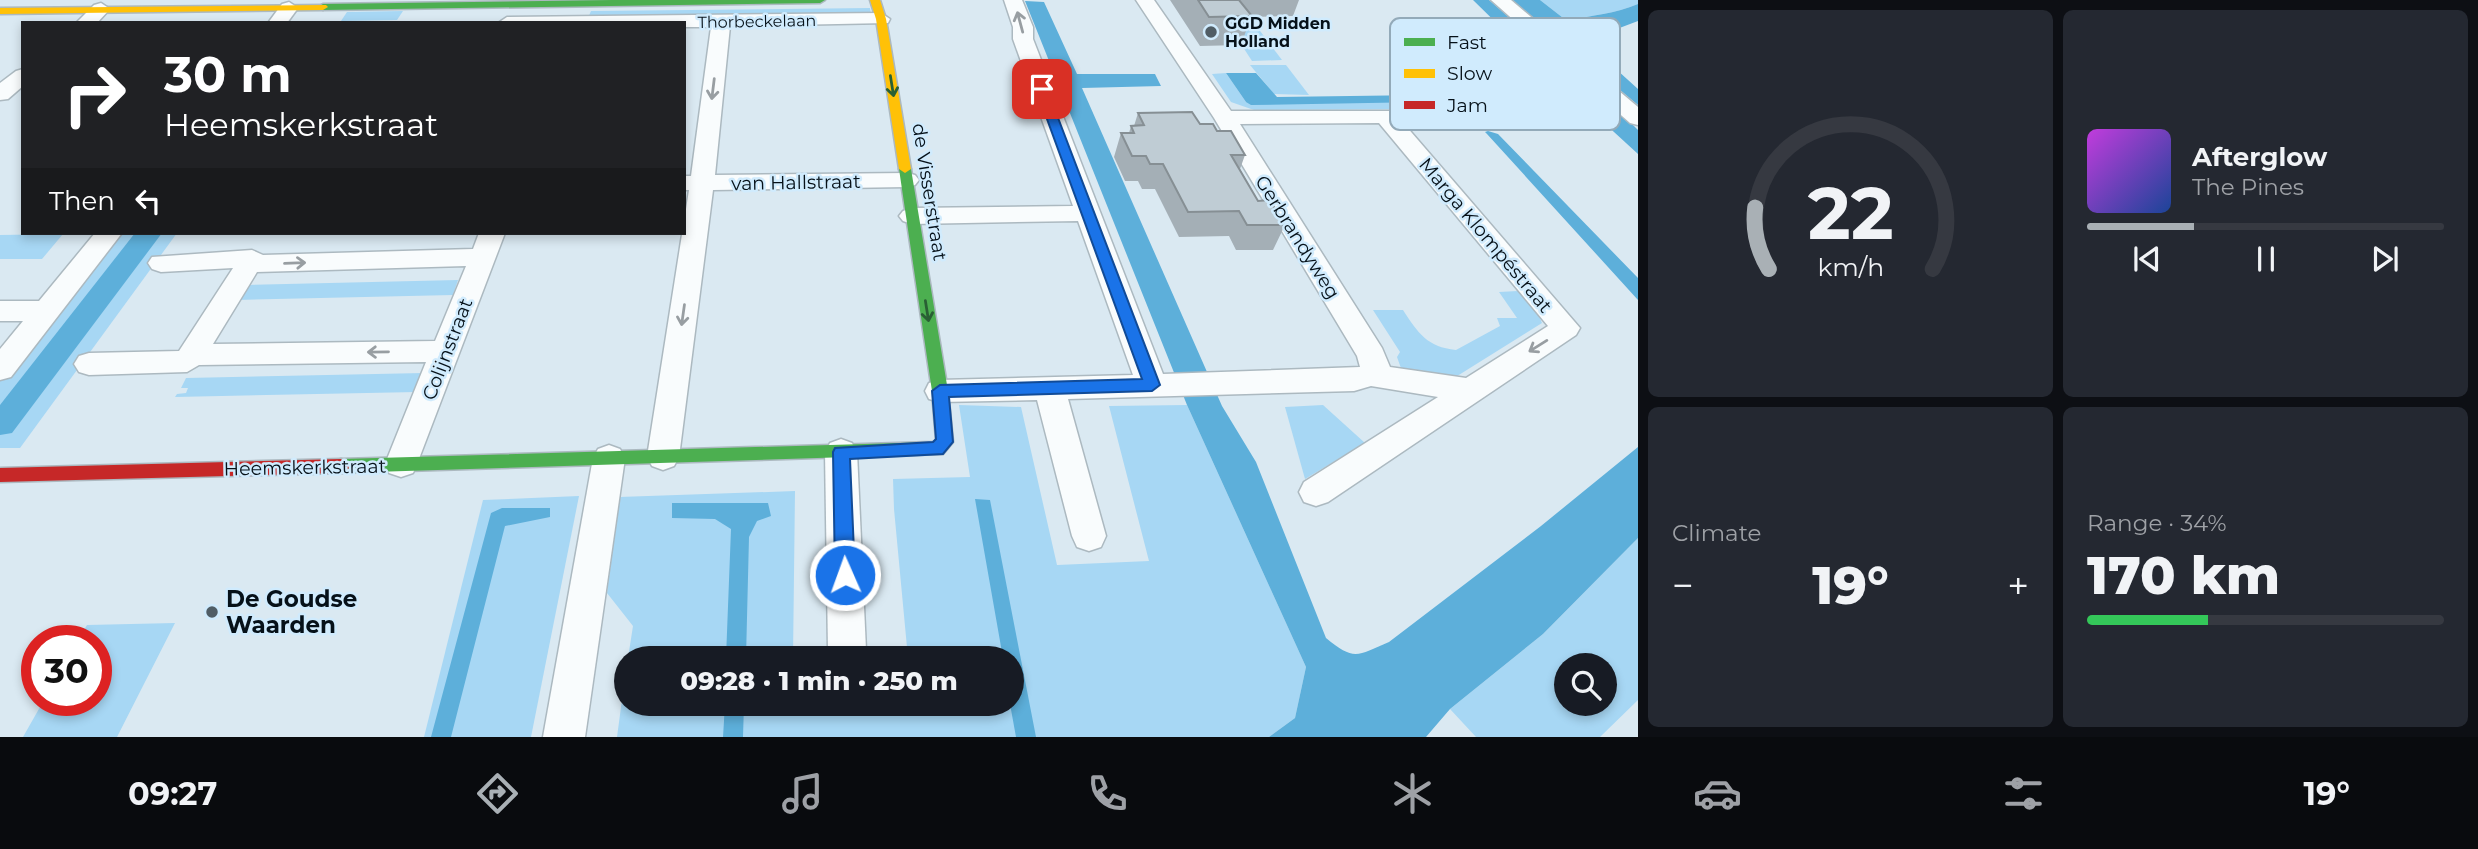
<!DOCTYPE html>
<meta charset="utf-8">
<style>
:root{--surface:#171b24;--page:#242831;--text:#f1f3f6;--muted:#9ea1a6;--line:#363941;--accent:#a9b0b5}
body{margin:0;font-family:Montserrat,sans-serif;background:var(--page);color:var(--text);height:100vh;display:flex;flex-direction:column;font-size:26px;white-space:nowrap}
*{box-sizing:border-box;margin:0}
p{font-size:23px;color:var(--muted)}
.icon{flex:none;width:38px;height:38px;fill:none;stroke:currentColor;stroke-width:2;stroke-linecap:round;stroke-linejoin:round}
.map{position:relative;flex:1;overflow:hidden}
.drawer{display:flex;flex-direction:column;gap:10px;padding:10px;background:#0d0f14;width:840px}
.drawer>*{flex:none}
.hud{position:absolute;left:21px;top:21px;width:665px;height:214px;border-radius:0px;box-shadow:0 4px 10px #0003;background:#202124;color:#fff;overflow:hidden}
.fabs{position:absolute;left:1554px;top:653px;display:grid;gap:14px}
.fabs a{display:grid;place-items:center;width:63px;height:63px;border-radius:50%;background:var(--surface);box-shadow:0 4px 10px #0003;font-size:35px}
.speed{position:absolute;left:21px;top:625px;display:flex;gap:14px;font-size:35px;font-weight:700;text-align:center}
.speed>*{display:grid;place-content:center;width:91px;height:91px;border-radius:50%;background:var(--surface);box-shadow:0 4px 10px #0003;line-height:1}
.speed .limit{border:10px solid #d22;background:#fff;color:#111}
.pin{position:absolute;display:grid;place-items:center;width:60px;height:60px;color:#fff;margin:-30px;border-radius:14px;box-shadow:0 4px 10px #0006}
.me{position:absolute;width:77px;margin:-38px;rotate:358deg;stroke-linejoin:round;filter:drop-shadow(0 0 5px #0008)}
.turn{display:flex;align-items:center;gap:24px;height:147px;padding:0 28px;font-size:32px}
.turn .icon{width:91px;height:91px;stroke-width:2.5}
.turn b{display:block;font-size:49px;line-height:60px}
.then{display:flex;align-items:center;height:66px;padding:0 28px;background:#0003;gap:14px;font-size:26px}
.big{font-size:52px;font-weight:800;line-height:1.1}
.drawer .tile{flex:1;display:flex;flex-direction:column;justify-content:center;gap:10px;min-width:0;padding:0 24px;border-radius:10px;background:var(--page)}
.drawer .dial{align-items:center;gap:0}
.dial svg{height:182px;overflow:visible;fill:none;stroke:var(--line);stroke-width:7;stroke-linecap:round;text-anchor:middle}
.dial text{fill:var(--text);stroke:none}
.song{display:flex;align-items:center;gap:21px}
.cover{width:84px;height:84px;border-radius:10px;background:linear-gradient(135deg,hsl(290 70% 55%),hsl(220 70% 35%))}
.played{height:7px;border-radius:4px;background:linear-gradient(90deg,var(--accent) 30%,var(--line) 30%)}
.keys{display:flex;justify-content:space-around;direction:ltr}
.heat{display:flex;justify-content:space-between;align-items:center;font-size:38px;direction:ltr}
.charge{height:10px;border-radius:5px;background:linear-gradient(90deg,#34c759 34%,var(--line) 0)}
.drawer .tiles{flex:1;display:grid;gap:10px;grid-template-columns:repeat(2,1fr)}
.trip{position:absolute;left:614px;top:646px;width:410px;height:70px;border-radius:35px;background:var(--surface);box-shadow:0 4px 10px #0003;font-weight:800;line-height:70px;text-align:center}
.dock{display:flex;height:112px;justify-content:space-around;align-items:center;background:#090b0e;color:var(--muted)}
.dock .icon{width:49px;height:49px}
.dock .selected{color:var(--accent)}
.dock b{font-size:32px;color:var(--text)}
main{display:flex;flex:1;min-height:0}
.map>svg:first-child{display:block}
</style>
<main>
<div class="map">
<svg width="1638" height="737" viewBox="0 0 1638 737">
<rect width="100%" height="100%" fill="#dae9f2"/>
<g fill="#a7d7f4" fill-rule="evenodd">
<path d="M1540,0H1638V4C1615,14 1592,15 1567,21Z"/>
<polygon points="870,8 871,15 588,18 591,11"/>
<polygon points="403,11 397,20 341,21 347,12"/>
<polygon points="1224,18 1251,19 1282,60 1252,61"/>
<polygon points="1250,65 1286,65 1309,95 1274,94"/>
<polygon points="1226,73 1246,102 1427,98 1424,95 1436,95 1434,106 1419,109 1254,110 1231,102 1212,74"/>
<polygon points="118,233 177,233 20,448 0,448 0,379"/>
<polygon points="63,234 42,259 0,259 0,235"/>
<polygon points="458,280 453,295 236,300 245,285"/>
<path d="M1518,291L1537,312L1542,323L1454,378L1402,371L1397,357L1400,352L1373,310H1403C1418,333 1427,347 1456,350L1500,326L1497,318H1517L1499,292Z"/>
<polygon points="424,373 417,392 175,397 177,394 186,393 188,388 181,388 186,378"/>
<polygon points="959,405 1021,407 1057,565 1149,561 1109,406 1187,405 1306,667 1295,718 1269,737 617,737 626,670 626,704 1012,704 1012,658 908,658 894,509 893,479 970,477"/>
<polygon points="1323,405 1365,443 1305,479 1285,407"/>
<polygon points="795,491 793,658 628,658 633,626 607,593 619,497"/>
<polygon points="579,496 531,737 424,737 483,500"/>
<path d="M1638,538V700L1600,737H1476L1450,709L1543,634ZM1566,665H1605V704H1566Z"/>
<polygon points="175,623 117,737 23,737 44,700 96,700 96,640 78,640 87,625"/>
</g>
<g fill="#5dafda">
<polygon points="1473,0 1489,0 1632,124 1638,130 1638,154 1602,121 1596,119 1564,87 1563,83 1570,82 1560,73 1541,71 1531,59 1538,55 1529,48 1521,47"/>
<path d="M1512,0H1540L1567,21C1592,15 1615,14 1638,4V21L1585,41L1638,89V105Z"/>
<path d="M1025,1L1044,2L1077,74H1155L1161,86L1082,88L1222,406L1256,462L1326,638C1354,661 1357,656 1389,642L1541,526L1638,447V538L1543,634L1450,709L1426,737H1269L1295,718L1306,667L1187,405Z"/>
<polygon points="1256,73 1277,97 1424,95 1427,98 1424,102 1251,105 1246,102 1226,73"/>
<polygon points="1488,131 1498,134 1638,278 1638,300 1487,134 1485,132"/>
<polygon points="135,233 162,233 12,433 0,435 0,405"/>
<polygon points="975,499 990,500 1036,737 1016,737 1010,704 1012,658 1003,658"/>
<polygon points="672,503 768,503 771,516 757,521 749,537 746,658 726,658 731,529 715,519 672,518"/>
<polygon points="502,508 550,508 550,517 505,526 451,737 431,737 491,513"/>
<polygon points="725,704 744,704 743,737 723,737"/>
</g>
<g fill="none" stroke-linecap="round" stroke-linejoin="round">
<g stroke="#acb9c0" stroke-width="3">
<g id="street">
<path d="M1004,0H1022L1033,27V39L1163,374L1360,367L1357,356L1214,118L1136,0H1154L1231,111H1393L1580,328L1576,335L1328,502L1316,506L1304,502L1299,492L1304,482L1438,397L1371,386L1354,391L1068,399L1106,536L1101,547L1089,551L1077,547L1072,536L1037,400L940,402L929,399L925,391L929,383L940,380L1133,375L1078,221L912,224L903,221L899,216L903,211L912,208L1073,206L1013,39V27ZM1379,123L1548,326L1466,378L1390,367L1382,348L1240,124Z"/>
<polygon points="1491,0 1511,0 1638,107 1638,125 1630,123"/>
<polygon points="289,2 298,8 287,23 268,23 282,4"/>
<polygon points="101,3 110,9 97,23 76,23 94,5"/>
<polygon points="881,13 890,19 888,23 730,26 715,175 907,173 915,175 919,180 915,185 907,187 713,190 679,457 674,466 663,470 652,466 647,457 689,190 684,190 684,176 691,176 711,27 684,27 684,23 498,23 507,17"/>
<polygon points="23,69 23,86 8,99 0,100 0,83 16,71"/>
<polygon points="95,233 122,233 11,377 0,380 0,349 23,321 0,321 0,301 39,301"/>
<path d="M479,233H505L417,464L413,473L401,477L389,473L385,464L426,362L199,365L187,372L89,375L79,372L74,364L79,356L89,353L179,351L233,268L161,272L152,269L148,263L152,257L252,250L263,255L473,249ZM466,266L435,341L213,344L257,272Z"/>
<polygon points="841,439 852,443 857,452 866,650 863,658 831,658 828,650 825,452 830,443"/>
<polygon points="609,445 620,449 625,458 585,737 543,737 593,458 598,449"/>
</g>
</g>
<g stroke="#acb9c0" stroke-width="3">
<g id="fast">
<polygon points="612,0 825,0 820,3 323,10 318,7 323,4"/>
<polygon points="905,165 911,169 948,391 953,442 943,454 341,473 335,471 332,466 335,461 341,459 933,442 936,440 932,391 899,169"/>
</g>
</g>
<g stroke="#acb9c0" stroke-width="3">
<g id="slow">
<polygon points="870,0 880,0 886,19 911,169 905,173 899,169 876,19"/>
<polygon points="326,5 328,7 323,10 0,14 0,8"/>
</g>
</g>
<g stroke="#acb9c0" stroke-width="3">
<polygon id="jam" points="341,459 347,461 350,466 347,471 341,473 0,482 0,468"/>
</g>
<use href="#street" fill="#f9fcfd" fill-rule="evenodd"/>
<use href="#fast" fill="#4caf50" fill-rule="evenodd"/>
<use href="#slow" fill="#ffc107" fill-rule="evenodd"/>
<use href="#jam" fill="#c62828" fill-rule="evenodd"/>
</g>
<g fill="#a4afb6">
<polygon points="1170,0 1299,0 1293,16 1251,17 1241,45 1200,46"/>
<polygon points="1138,113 1200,124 1217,131 1245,155 1240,169 1258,201 1285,225 1273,250 1236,250 1229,236 1179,237 1155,189 1142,189 1138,181 1125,181 1114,157 1121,133 1129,133 1131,126 1134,126"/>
</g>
<g fill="#bfccd4" stroke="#868f94" stroke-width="2">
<polygon points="1198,0 1239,0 1252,16 1209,17"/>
<polygon points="1192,112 1200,124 1213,124 1217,131 1231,131 1245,155 1231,155 1258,201 1270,200 1285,225 1247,225 1239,211 1188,212 1163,164 1150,164 1146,156 1132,156 1121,133 1134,133 1131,126 1144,125 1138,113"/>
</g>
<defs><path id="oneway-shaft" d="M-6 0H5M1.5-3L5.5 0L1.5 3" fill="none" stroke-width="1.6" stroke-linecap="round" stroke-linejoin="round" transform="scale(1.75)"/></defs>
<g stroke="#989ea2">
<use href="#oneway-shaft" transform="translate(1020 22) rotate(-105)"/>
<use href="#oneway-shaft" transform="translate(713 89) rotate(97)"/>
<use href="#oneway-shaft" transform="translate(295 263) rotate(-2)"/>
<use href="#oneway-shaft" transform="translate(683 315) rotate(98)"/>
<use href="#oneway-shaft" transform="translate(1538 346) rotate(148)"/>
<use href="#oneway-shaft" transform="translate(378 352) rotate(179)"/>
</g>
<g stroke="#296034">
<use href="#oneway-shaft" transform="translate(892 86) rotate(81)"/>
<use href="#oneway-shaft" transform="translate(927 311) rotate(81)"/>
</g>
<polygon fill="#1a73e8" stroke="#114b97" stroke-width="2" points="1042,85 1047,89 1160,385 1152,391 949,397 953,442 943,454 850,459 855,575 852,581 845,584 838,581 835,575 833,452 835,448 933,442 936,439 932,391 940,385 1142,379 1036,89"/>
<g fill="#505d65" stroke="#d0ebfd" stroke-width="2.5">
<circle cx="1211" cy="32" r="7"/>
<circle cx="212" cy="612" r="7"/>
</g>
<g text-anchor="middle" stroke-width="5" stroke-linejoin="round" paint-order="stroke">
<g font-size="16" fill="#061119" stroke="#d0ebfd">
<text transform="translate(757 21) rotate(-1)" y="6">Thorbeckelaan</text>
</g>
<g font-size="16" font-weight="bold" fill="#061119" stroke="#d0ebfd" text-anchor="start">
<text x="1225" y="29">GGD Midden<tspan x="1225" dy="18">Holland</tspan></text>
</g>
<g font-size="19" fill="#061119" stroke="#d0ebfd">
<text transform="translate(796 182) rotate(-1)" y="7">van Hallstraat</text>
<text transform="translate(930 192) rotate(81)" y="7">de Visserstraat</text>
<text transform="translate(1486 235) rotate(50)" y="7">Marga Klompéstraat</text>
<text transform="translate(1298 237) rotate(58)" y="7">Gerbrandyweg</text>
<text transform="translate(447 349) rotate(-69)" y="7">Colijnstraat</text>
<text transform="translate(305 467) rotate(-1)" y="7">Heemskerkstraat</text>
</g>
<g font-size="23" font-weight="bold" fill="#061119" stroke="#d0ebfd" text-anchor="start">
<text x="226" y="607">De Goudse<tspan x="226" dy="26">Waarden</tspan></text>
</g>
</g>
<rect x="1390" y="18" width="230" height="112" rx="10" fill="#d0ebfd" stroke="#93aab9" stroke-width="2"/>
<rect x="1404" y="38" width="31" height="8" fill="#4caf50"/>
<rect x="1404" y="69" width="31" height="9" fill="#ffc107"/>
<rect x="1404" y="101" width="31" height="8" fill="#c62828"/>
<g font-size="19" fill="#061119">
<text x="1447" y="49">Fast</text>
<text x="1447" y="80">Slow</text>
<text x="1447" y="112">Jam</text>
</g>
</svg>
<div class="fabs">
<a><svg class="icon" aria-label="search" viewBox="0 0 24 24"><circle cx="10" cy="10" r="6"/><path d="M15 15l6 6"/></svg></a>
</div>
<div class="speed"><div class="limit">30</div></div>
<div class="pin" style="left:1042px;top:89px;background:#d93025"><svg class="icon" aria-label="arrive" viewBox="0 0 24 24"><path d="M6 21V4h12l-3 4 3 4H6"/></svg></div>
<svg class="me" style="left:845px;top:575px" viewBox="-20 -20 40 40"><circle r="17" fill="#1a73e8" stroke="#fff" stroke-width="3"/><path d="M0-11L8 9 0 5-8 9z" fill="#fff"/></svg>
<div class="trip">09:28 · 1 min · 250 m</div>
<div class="hud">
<div class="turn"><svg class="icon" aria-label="right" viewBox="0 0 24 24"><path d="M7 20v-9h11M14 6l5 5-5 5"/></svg><div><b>30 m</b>Heemskerkstraat</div></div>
<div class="then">Then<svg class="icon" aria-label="left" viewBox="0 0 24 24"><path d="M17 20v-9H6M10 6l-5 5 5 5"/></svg></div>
</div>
</div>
<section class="drawer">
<div class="tiles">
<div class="tile dial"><svg viewBox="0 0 100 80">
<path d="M14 69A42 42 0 1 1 86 69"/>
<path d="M14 69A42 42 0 0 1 8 42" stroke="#a9b0b5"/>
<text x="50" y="56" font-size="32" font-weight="700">22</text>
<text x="50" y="72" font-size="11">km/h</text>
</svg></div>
<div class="tile">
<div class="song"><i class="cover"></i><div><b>Afterglow</b><p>The Pines</p></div></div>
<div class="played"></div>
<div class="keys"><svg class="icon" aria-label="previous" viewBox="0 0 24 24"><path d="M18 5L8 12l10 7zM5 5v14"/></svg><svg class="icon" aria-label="pause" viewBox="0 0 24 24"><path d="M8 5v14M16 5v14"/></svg><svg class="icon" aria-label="next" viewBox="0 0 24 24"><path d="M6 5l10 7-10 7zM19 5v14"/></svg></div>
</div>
<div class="tile"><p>Climate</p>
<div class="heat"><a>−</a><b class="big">19°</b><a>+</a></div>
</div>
<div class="tile"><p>Range · 34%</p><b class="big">170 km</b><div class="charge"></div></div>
</div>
</section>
</main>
<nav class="dock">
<b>09:27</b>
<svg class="icon selected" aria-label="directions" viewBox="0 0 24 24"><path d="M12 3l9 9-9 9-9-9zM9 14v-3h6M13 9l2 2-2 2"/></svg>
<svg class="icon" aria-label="music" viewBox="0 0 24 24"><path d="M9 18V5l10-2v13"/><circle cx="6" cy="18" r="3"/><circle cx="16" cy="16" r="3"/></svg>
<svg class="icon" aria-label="phone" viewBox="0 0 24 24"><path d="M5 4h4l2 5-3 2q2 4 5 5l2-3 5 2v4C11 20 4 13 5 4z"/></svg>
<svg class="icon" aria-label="climate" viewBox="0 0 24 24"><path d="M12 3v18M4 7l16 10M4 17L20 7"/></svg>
<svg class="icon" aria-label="car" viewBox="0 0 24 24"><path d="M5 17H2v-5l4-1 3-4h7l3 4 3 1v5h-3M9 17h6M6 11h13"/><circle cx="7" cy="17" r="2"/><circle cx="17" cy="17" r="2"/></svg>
<svg class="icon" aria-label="filters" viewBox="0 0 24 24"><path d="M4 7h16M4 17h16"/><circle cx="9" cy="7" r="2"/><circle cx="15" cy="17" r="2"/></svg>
<b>19°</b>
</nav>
